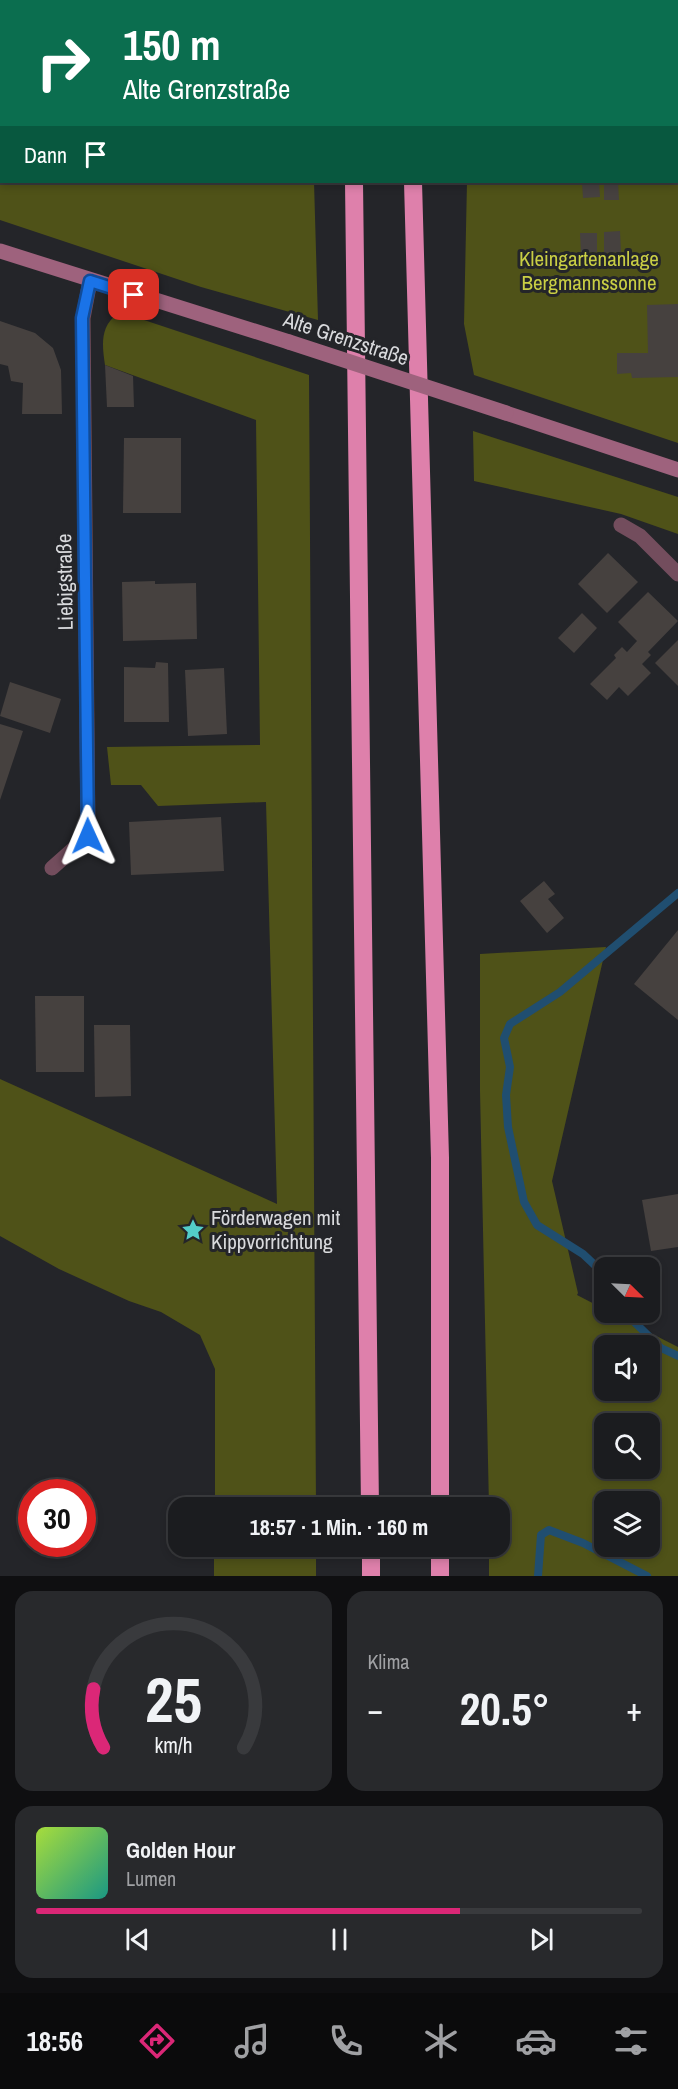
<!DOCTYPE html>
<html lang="de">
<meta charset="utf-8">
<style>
:root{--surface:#1b1c1f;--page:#28292c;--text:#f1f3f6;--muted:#a0a1a4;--line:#393a3d;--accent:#db2777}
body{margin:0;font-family:"Archivo Narrow",sans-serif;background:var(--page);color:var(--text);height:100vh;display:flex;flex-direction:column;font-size:22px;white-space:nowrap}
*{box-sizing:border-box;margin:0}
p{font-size:20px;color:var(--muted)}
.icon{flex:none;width:33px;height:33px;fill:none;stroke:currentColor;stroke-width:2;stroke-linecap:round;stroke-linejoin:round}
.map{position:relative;height:1576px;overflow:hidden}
.sheet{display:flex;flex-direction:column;gap:15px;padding:15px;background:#0f0f11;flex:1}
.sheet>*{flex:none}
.top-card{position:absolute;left:0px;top:0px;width:678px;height:183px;box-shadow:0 3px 9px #0003,0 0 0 2px var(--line);background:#0b6e4f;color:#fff;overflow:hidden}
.needle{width:39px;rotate:114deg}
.buttons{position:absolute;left:594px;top:1257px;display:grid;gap:12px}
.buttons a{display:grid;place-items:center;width:66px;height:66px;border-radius:12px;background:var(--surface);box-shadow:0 3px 9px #0003,0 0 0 2px var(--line);font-size:30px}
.speed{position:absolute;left:18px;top:1479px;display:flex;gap:12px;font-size:30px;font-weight:700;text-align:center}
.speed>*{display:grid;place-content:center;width:78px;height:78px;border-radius:50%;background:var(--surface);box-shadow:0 3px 9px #0003,0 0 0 2px var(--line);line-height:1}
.speed .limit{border:9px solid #d22;background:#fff;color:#111}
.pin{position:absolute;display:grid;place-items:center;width:51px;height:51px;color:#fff;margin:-26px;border-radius:12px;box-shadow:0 3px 9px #0006}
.me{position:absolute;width:66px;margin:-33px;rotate:359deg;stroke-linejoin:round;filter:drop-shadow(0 0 4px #0008)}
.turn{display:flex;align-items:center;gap:21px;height:126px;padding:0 24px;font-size:27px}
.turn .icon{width:78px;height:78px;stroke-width:2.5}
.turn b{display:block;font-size:42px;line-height:51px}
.then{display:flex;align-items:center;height:57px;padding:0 24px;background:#0003;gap:12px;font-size:22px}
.big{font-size:45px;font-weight:700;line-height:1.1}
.sheet .widget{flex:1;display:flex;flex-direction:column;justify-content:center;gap:9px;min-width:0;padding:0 21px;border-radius:18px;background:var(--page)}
.sheet .dial{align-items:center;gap:0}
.dial svg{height:156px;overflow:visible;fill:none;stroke:var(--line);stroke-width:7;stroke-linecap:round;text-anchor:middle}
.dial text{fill:var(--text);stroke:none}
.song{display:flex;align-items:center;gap:18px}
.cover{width:72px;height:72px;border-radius:9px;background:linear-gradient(135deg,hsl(80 70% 55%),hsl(170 70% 35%))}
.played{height:6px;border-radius:3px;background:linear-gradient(90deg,var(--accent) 70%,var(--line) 70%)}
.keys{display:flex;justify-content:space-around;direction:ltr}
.heat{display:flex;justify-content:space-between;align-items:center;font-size:33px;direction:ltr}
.sheet .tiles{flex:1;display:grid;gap:15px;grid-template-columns:1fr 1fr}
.widget:last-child{grid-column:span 2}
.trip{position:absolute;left:168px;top:1497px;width:342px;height:60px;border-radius:18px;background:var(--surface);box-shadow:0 3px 9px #0003,0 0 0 2px var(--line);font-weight:700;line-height:60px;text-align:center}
.tab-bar{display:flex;height:96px;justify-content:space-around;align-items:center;background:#0b0b0c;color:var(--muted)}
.tab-bar .icon{width:42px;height:42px}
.tab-bar .current{color:var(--accent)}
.tab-bar b{font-size:27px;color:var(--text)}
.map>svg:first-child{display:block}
</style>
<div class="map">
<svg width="678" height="1576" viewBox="0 0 678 1576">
<rect width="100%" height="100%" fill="#242529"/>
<g fill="#4f5218" fill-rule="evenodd">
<polygon points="465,0 678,0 678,443 474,375 464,324 467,182 676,182 676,2"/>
<polygon points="0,134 2,182 314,182 318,320 201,287 0,220"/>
<path d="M117,314L144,320L309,375L316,1507H215V1369L200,1335L161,1312L129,1301L59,1269L0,1236V1079L277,1204L266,802L158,806L141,785H111L107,747L260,745L256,420L105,365C102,345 100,327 117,314Z"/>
<polygon points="473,431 678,497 678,534 621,514 474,481"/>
<path d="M606,947L552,1181L578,1293L577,1295L604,1309V1312L611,1313L678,1347V1576H489V1547L500,1546V1508L489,1507L480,1091V954ZM604,1346H650V1390H604ZM604,1424H650V1468H604ZM604,1502H650V1546H604Z"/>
<rect x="214" y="1547" width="102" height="29"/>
</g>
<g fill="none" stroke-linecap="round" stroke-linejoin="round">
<g stroke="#204e70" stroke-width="8">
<polyline points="604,1278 599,1269 583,1254 537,1225 524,1202 508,1127 506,1095 510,1067 504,1038 510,1024 560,992 678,893"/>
<polyline points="624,1312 661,1348 678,1356"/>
<polyline points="538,1576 541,1535 549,1530 583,1543 647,1576"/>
</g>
</g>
<g fill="#46413f">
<polygon points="582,182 599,182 600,197 583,198"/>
<polygon points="604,182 618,182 619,200 604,200"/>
<polygon points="620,231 621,252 604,253 604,232"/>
<polygon points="580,233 597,233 597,252 581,252"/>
<polygon points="678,304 678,377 632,378 631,373 617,374 617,353 648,353 647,305"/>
<polygon points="0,321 35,333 53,348 61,370 62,414 22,414 23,383 11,381 8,366 0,364"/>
<polygon points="105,365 133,376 134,407 107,407"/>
<polygon points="124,438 181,438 181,513 123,513"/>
<polygon points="608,553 638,582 607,613 578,584"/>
<polygon points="155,581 155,584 196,583 197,639 123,641 122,582"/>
<polygon points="648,592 678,621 648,652 651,655 642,664 651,673 628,696 619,687 607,700 590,684 616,658 614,655 622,647 627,652 637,641 618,622"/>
<polygon points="582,613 597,628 574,653 558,638"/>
<polygon points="678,640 678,686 655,663"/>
<polygon points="156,662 168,663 169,722 124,722 124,667 155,668"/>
<polygon points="224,668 227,734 188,736 185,670"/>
<polygon points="10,682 61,699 50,733 0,716"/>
<polygon points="0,724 23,731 0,800"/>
<polygon points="221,817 224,871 131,875 129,822"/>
<polygon points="544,881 555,894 548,899 564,918 547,933 520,901"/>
<polygon points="678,930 678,1020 634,984"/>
<polygon points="35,996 84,996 84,1072 36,1072"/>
<polygon points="94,1025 130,1025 131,1096 95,1097"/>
<polygon points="678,1194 678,1247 651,1251 642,1200"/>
</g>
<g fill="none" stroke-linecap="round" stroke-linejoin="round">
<g stroke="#734d5d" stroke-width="15">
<polyline points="69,0 69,2"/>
<polyline points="621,525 640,536 678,574"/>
<polyline points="52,868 88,836 83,318 90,281"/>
</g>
<g stroke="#9e627d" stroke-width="15">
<polyline points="0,251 289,342"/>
<polyline points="506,413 678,470"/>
</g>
<g stroke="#de80ab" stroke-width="18">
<polyline points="351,0 352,2"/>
<polyline points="408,0 408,2"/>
<polyline points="354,182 370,1508"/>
<polyline points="413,182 440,1158 440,1508"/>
<polyline points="371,1546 371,1576"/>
<polyline points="440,1546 440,1576"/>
</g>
<polyline stroke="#9e627d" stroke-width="15" points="289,342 506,413"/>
</g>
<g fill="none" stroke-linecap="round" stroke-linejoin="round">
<g stroke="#114b97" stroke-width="15">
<polyline id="route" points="88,836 82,318 90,281 134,295"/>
</g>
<use href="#route" stroke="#1a73e8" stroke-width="10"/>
</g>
<defs>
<g id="sight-bare" transform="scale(1.8)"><path d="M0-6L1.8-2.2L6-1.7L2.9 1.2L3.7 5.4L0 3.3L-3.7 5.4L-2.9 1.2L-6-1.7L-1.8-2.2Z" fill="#53cdca" stroke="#242529" stroke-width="2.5" paint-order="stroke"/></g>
</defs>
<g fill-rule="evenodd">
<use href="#sight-bare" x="193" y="1230"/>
</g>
<g text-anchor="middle" stroke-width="6" stroke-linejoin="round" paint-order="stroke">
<g font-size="21" fill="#c9ce44" stroke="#242529">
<text x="589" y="266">Kleingartenanlage<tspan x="589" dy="24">Bergmannssonne</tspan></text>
</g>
<g font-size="21" fill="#d9dadd" stroke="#242529">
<text transform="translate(346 339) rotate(18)" y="7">Alte Grenzstraße</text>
<text transform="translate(65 582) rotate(-91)" y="7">Liebigstraße</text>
</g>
<g font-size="21" fill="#d9dadd" stroke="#242529" text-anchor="start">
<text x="211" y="1225">Förderwagen mit<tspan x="211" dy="24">Kippvorrichtung</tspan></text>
</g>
</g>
</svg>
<div class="buttons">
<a><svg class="needle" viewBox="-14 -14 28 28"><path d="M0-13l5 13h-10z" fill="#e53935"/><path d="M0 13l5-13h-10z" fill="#a0a1a4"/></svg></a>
<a><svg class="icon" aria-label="sound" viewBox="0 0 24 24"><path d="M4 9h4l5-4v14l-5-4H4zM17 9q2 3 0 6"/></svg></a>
<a><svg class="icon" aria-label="search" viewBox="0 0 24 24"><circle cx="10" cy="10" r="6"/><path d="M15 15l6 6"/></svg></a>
<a><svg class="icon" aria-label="layers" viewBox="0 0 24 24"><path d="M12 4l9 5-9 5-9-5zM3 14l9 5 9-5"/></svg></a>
</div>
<div class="speed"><div class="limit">30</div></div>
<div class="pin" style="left:134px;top:295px;background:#d93025"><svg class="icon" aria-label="arrive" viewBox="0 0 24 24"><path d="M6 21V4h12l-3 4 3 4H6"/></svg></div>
<svg class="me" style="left:88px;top:836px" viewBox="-20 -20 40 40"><path d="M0-17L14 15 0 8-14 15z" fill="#1a73e8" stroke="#fff" stroke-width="4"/></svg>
<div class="trip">18:57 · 1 Min. · 160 m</div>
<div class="top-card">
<div class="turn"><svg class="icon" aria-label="right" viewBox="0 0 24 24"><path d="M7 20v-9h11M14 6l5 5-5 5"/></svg><div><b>150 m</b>Alte Grenzstraße</div></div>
<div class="then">Dann<svg class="icon" aria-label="arrive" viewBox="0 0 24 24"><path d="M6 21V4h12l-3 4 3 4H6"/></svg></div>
</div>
</div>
<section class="sheet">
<div class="tiles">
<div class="widget dial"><svg viewBox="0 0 100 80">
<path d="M14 69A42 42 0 1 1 86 69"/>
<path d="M14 69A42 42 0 0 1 9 39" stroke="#db2777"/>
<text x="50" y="56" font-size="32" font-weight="700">25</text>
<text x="50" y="72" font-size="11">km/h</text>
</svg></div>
<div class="widget"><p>Klima</p>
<div class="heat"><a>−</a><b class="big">20.5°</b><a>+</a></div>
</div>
<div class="widget">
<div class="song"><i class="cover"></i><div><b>Golden Hour</b><p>Lumen</p></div></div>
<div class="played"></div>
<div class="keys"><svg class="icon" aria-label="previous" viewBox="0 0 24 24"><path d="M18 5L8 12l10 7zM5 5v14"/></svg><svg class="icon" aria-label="pause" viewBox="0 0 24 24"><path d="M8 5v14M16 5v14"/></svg><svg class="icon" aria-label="next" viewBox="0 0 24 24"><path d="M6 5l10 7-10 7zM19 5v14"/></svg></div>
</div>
</div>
</section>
<nav class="tab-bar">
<b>18:56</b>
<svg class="icon current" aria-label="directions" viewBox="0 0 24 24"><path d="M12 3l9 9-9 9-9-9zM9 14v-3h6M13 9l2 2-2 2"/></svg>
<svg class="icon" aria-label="music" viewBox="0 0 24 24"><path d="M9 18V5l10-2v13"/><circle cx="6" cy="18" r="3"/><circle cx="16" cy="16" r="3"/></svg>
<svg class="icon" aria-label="phone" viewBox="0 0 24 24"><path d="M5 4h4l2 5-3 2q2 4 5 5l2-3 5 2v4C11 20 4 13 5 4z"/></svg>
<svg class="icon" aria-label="climate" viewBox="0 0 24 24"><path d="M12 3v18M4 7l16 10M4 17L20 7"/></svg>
<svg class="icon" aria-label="car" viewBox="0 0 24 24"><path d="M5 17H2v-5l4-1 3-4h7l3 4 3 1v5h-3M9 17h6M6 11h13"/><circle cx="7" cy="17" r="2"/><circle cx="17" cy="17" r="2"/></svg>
<svg class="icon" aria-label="filters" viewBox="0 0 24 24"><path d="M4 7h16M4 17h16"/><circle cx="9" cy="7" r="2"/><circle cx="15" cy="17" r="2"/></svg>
</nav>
